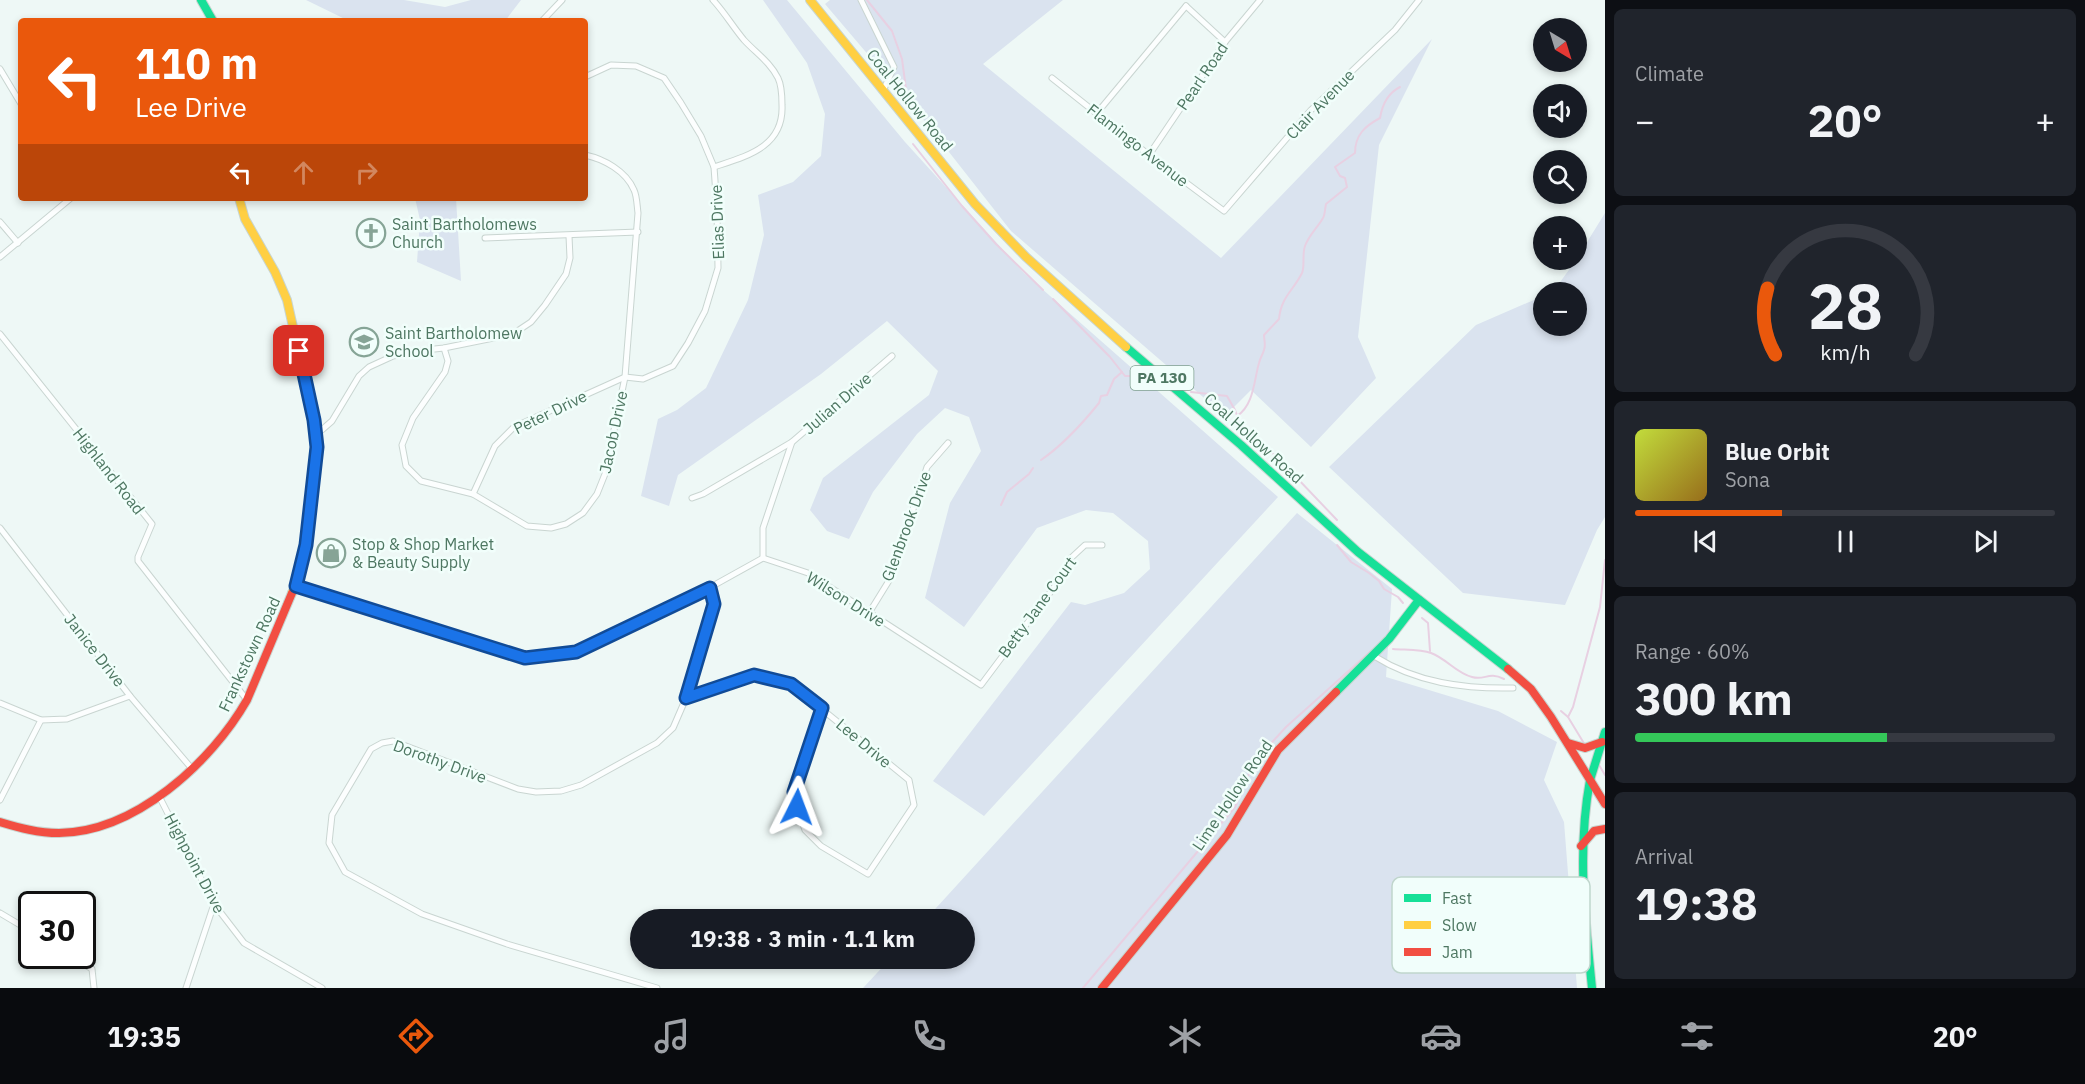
<!DOCTYPE html>
<meta charset="utf-8">
<style>
:root{--surface:#171b24;--page:#20242c;--text:#f1f3f6;--muted:#9ea1a6;--line:#363941;--accent:#ea580c}
body{margin:0;font-family:"IBM Plex Sans",sans-serif;background:var(--page);color:var(--text);height:100vh;display:flex;flex-direction:column;font-size:22px;white-space:nowrap}
*{box-sizing:border-box;margin:0}
p{font-size:20px;color:var(--muted)}
.icon{flex:none;width:33px;height:33px;fill:none;stroke:currentColor;stroke-width:2;stroke-linecap:round;stroke-linejoin:round}
.map{position:relative;flex:1;overflow:hidden}
.drawer{display:flex;flex-direction:column;gap:9px;padding:9px;background:#0d0f14;width:480px}
.drawer>*{flex:none}
.hud{position:absolute;left:18px;top:18px;width:570px;height:183px;border-radius:6px;box-shadow:0 3px 9px #0003;background:#ea580c;color:#fff;overflow:hidden}
.needle{width:39px;rotate:142deg}
.controls{position:absolute;left:1533px;top:18px;display:grid;gap:12px}
.controls a{display:grid;place-items:center;width:54px;height:54px;border-radius:50%;background:var(--surface);box-shadow:0 3px 9px #0003;font-size:30px}
.speed{position:absolute;left:18px;top:891px;display:flex;gap:12px;font-size:30px;font-weight:700;text-align:center}
.speed>*{display:grid;place-content:center;width:78px;height:78px;border-radius:50%;background:var(--surface);box-shadow:0 3px 9px #0003;line-height:1}
.speed .limit{border:3px solid #111;border-radius:9px;background:#fff;color:#111}
.pin{position:absolute;display:grid;place-items:center;width:51px;height:51px;color:#fff;margin:-26px;border-radius:12px;box-shadow:0 3px 9px #0006}
.me{position:absolute;width:66px;margin:-33px;rotate:3deg;stroke-linejoin:round;filter:drop-shadow(0 0 4px #0008)}
.turn{display:flex;align-items:center;gap:21px;height:126px;padding:0 18px;font-size:27px}
.turn .icon{width:78px;height:78px;stroke-width:2.5}
.turn b{display:block;font-size:42px;line-height:51px}
.lanes{display:flex;align-items:center;height:57px;padding:0 18px;background:#0003;justify-content:center;gap:30px;direction:ltr}
.lanes .off{opacity:.35}
.big{font-size:45px;font-weight:800;line-height:1.1}
.drawer .tile{flex:1;display:flex;flex-direction:column;justify-content:center;gap:9px;min-width:0;padding:0 21px;border-radius:9px;background:var(--page)}
.drawer .dial{align-items:center;gap:0}
.dial svg{height:156px;overflow:visible;fill:none;stroke:var(--line);stroke-width:7;stroke-linecap:round;text-anchor:middle}
.dial text{fill:var(--text);stroke:none}
.song{display:flex;align-items:center;gap:18px}
.cover{width:72px;height:72px;border-radius:9px;background:linear-gradient(135deg,hsl(70 70% 55%),hsl(40 70% 35%))}
.played{height:6px;border-radius:3px;background:linear-gradient(90deg,var(--accent) 35%,var(--line) 35%)}
.keys{display:flex;justify-content:space-around;direction:ltr}
.heat{display:flex;justify-content:space-between;align-items:center;font-size:33px;direction:ltr}
.charge{height:9px;border-radius:4px;background:linear-gradient(90deg,#34c759 60%,var(--line) 0)}
.trip{position:absolute;left:630px;top:909px;width:345px;height:60px;border-radius:30px;background:var(--surface);box-shadow:0 3px 9px #0003;font-weight:800;line-height:60px;text-align:center}
.menu{display:flex;height:96px;justify-content:space-around;align-items:center;background:#090b0e;color:var(--muted)}
.menu .icon{width:42px;height:42px}
.menu .current{color:var(--accent)}
.menu b{font-size:27px;color:var(--text)}
main{display:flex;flex:1;min-height:0}
.map>svg:first-child{display:block}
</style>
<main>
<div class="map">
<svg width="1605" height="988" viewBox="0 0 1605 988">
<rect width="100%" height="100%" fill="#eef8f6"/>
<g fill="#dae3ef">
<polygon points="306,0 404,0 445,7 471,0 521,0 505,21 349,21"/>
<polygon points="763,0 787,0 905,142 1024,273 1278,497 984,816 933,781 1071,602 1085,605 1124,593 1150,569 1148,541 1113,513 1086,510 1037,528 964,627 925,598 950,503 981,451 969,417 945,408 917,434 873,492 849,539 827,531 810,510 823,478 929,395 938,371 887,321 821,374 678,475 669,506 641,496 658,419 677,410 706,388 748,300 764,235 758,195 793,182 821,156 825,114 807,63"/>
<polygon points="830,0 1063,0 983,64 1221,258 1432,39 1379,145 1358,337 1376,378 1311,447 1251,390 1225,416 1011,231 927,124 825,4"/>
<polygon points="415,198 456,198 461,281 417,262 420,220"/>
<polygon points="1605,213 1605,517 1597,530 1565,605 1463,593 1329,467 1476,325 1543,296 1544,326 1576,326 1576,292 1553,292 1576,260"/>
<polygon points="1297,513 1392,589 1386,677 1498,711 1557,742 1544,780 1564,822 1577,988 863,988 890,959 964,958 964,920 926,919"/>
</g>
<g fill="none" stroke-linecap="round" stroke-linejoin="round">
<g stroke="#e8d0e2" stroke-width="2">
<polyline points="867,0 892,31 902,59 906,89 914,115"/>
<polyline points="913,144 962,206 996,244 1043,290"/>
<polyline points="1053,299 1110,357 1125,376 1135,376 1149,382"/>
<polyline points="1191,392 1227,396 1235,410 1241,426 1276,456 1337,520"/>
<path d="M1237,416C1254,405 1254,380 1259,363C1260,358 1263,354 1264,350C1266,345 1264,340 1264,335L1279,319C1281,297 1293,291 1302,273C1305,266 1302,254 1305,246C1309,235 1318,227 1323,218C1325,215 1325,208 1326,204L1347,187L1345,178L1340,176L1335,167L1355,153C1355,135 1365,126 1380,118C1382,106 1388,93 1400,87"/>
<path d="M1041,460C1063,445 1082,424 1099,403L1101,396L1107,395L1114,379L1122,372"/>
<polyline points="1001,505 1007,492 1029,474 1033,468"/>
<polyline points="1337,545 1351,562 1369,573 1379,581 1384,589 1398,597 1403,603"/>
<polyline points="1422,618 1428,623 1430,651"/>
<path d="M1393,649C1405,650 1421,649 1431,653C1447,659 1456,673 1472,677C1485,681 1488,671 1504,679"/>
<polyline points="1561,711 1568,717"/>
<polyline points="1585,745 1568,717 1573,707 1600,607 1605,560"/>
<polyline points="1599,765 1605,775"/>
<polyline points="1083,988 1235,807 1254,762 1286,727 1372,650"/>
</g>
<g stroke="#c9d5d1" stroke-width="7">
<g id="street">
<path d="M713,0C725,13 733,27 744,40C756,53 770,62 778,78C782,86 782,97 782,105C784,147 747,156 714,167"/>
<polyline points="861,0 894,67 883,91"/>
<polyline points="1186,6 1225,42"/>
<polyline points="542,21 562,0"/>
<polyline points="0,69 21,104"/>
<polyline points="585,77 611,65 636,66 664,78 681,103 701,136 714,167 717,209 718,268 705,311 688,343 673,366 643,379 625,377"/>
<polyline points="1052,78 1149,155 1224,211 1311,110 1395,30 1419,0"/>
<polyline points="1097,113 1186,6"/>
<polyline points="1149,155 1225,42 1260,0"/>
<polyline points="0,222 18,243"/>
<polyline points="485,238 638,232"/>
<polyline points="0,257 71,198"/>
<polyline points="0,334 152,524 138,557 138,561 247,700"/>
<path d="M444,348L448,361L445,372L413,418L402,445L406,466L421,481L473,494L527,526L551,528L566,524L583,513L597,494L605,474L625,377L638,213C637,206 637,196 634,190C626,171 604,159 585,155"/>
<polyline points="316,435 332,421 359,376 369,367 393,356 425,350 444,348 513,334 531,322 545,305 566,274 570,258 569,236"/>
<polyline points="473,494 495,446 514,427 625,377"/>
<polyline points="692,498 703,494 792,442"/>
<polyline points="0,528 130,696 193,770"/>
<polyline points="763,558 763,528 792,442 892,356"/>
<polyline points="296,586 525,658 576,652 709,588 763,558 808,573 981,685 1061,578 1071,558 1085,545 1102,545"/>
<polyline points="869,613 890,579 927,467 948,443"/>
<path d="M1374,656C1417,683 1464,689 1513,688"/>
<polyline points="686,698 754,675 791,684 909,780 914,805 868,874 821,846 805,830 797,807 794,792 822,708"/>
<polyline points="0,703 41,720 67,719 130,696"/>
<polyline points="159,796 214,904 244,943 322,988"/>
<polyline points="0,800 41,720"/>
<polyline points="0,913 32,932"/>
<polyline points="70,956 92,969 94,988"/>
<polyline points="186,988 214,904"/>
<polyline points="657,988 507,944 422,914 345,872 329,843 332,815 371,749 382,743 393,741 518,789 536,792 561,791 581,785 657,743 673,728 686,698 714,604 709,588"/>
</g>
</g>
<g stroke="#c8d5d0" stroke-width="10">
<g id="fast">
<polyline points="201,0 213,21"/>
<polyline points="1126,347 1241,445 1358,552 1508,669"/>
<polyline points="1336,692 1389,639 1419,600"/>
<path d="M1590,780C1577,850 1585,918 1592,988"/>
<polyline points="1590,780 1605,732"/>
</g>
</g>
<g stroke="#c8d5d0" stroke-width="10">
<g id="slow">
<polyline points="810,0 975,204 1026,257 1126,347"/>
<polyline points="239,198 245,219 275,272 287,300 313,416 317,447 306,545 301,573 292,593"/>
</g>
</g>
<g stroke="#c8d5d0" stroke-width="10">
<g id="jam">
<polyline points="1508,669 1531,689 1551,717 1605,804"/>
<polyline points="1568,743 1585,748 1602,742"/>
<path d="M0,822C20,828 38,833 59,833C135,832 211,763 247,700L292,593"/>
<polyline points="1581,846 1594,831 1605,829"/>
<polyline points="1102,988 1227,835 1278,750 1336,692"/>
</g>
</g>
<use href="#street" stroke="#fcfefe" stroke-width="5"/>
<use href="#fast" stroke="#16e098" stroke-width="8"/>
<use href="#slow" stroke="#ffcf43" stroke-width="8"/>
<use href="#jam" stroke="#f24e42" stroke-width="8"/>
</g>
<g fill="none" stroke-linecap="round" stroke-linejoin="round">
<g stroke="#114b97" stroke-width="15">
<polyline id="route" points="299,351 314,420 317,447 306,545 296,586 525,658 576,652 710,588 714,604 686,698 754,675 791,684 822,708 794,792 797,807"/>
</g>
<use href="#route" stroke="#1a73e8" stroke-width="10"/>
</g>
<defs>
<g id="church-ring" transform="scale(1.5)"><circle r="9.5" fill="#f1fefb" stroke="#86a496" stroke-width="1.5"/><path d="M-1.2-6h2.4v3.5h3.3v2.4h-3.3V6h-2.4V-.1h-3.3v-2.4h3.3Z" fill="#86a496"/></g>
<g id="school-ring" transform="scale(1.5)"><circle r="9.5" fill="#f1fefb" stroke="#86a496" stroke-width="1.5"/><path d="M0-5L7-2L0 1L-7-2ZM-4 1L0 2.5L4 1V4Q0 6-4 4Z" fill="#86a496"/></g>
<g id="shop-ring" transform="scale(1.5)"><circle r="9.5" fill="#f1fefb" stroke="#86a496" stroke-width="1.5"/><path d="M-5-2.5h2.3a2.7 3.5 0 0 1 5.4 0H5L5.5 6h-11ZM-1.5-2.5h3a1.5 2.3 0 0 0-3 0Z" fill="#86a496"/></g>
</defs>
<g fill-rule="evenodd">
<use href="#church-ring" x="371" y="233"/>
<use href="#school-ring" x="364" y="342"/>
<use href="#shop-ring" x="331" y="553"/>
</g>
<g text-anchor="middle" stroke-width="5" stroke-linejoin="round" paint-order="stroke">
<rect fill="#f1fefb" stroke="#7fa090" stroke-width="1.5" x="1130.5" y="366" width="63" height="24" rx="4.5"/>
<g font-size="15" font-weight="bold" fill="#4e7762">
<text x="1162" y="383">PA 130</text>
</g>
<g font-size="16" fill="#4e7762" stroke="#f1fefb">
<text transform="translate(1202 76) rotate(-56)" y="6">Pearl Road</text>
<text transform="translate(910 100) rotate(51)" y="6">Coal Hollow Road</text>
<text transform="translate(1320 104) rotate(-46)" y="6">Clair Avenue</text>
<text transform="translate(1138 145) rotate(38)" y="6">Flamingo Avenue</text>
<text transform="translate(717 222) rotate(-92)" y="6">Elias Drive</text>
<text transform="translate(837 403) rotate(-41)" y="6">Julian Drive</text>
<text transform="translate(550 412) rotate(-26)" y="6">Peter Drive</text>
<text transform="translate(613 432) rotate(-78)" y="6">Jacob Drive</text>
<text transform="translate(1254 438) rotate(42)" y="6">Coal Hollow Road</text>
<text transform="translate(109 471) rotate(52)" y="6">Highland Road</text>
<text transform="translate(906 526) rotate(-70)" y="6">Glenbrook Drive</text>
<text transform="translate(846 599) rotate(32)" y="6">Wilson Drive</text>
<text transform="translate(1037 607) rotate(-54)" y="6">Betty Jane Court</text>
<text transform="translate(95 650) rotate(52)" y="6">Janice Drive</text>
<text transform="translate(249 654) rotate(-65)" y="6">Frankstown Road</text>
<text transform="translate(864 743) rotate(40)" y="6">Lee Drive</text>
<text transform="translate(440 761) rotate(20)" y="6">Dorothy Drive</text>
<text transform="translate(1232 795) rotate(-56)" y="6">Lime Hollow Road</text>
<text transform="translate(195 863) rotate(62)" y="6">Highpoint Drive</text>
</g>
<g font-size="16" fill="#4e7762" stroke="#f1fefb" text-anchor="start">
<text x="392" y="230">Saint Bartholomews<tspan x="392" dy="18">Church</tspan></text>
<text x="385" y="339">Saint Bartholomew<tspan x="385" dy="18">School</tspan></text>
<text x="352" y="550">Stop &amp; Shop Market<tspan x="352" dy="18">&amp; Beauty Supply</tspan></text>
</g>
</g>
<rect x="1392" y="877" width="198" height="96" rx="9" fill="#f1fefb" stroke="#c0d6cd" stroke-width="1.5"/>
<rect x="1404" y="894" width="27" height="8" fill="#16e098"/>
<rect x="1404" y="921" width="27" height="8" fill="#ffcf43"/>
<rect x="1404" y="948" width="27" height="8" fill="#f24e42"/>
<g font-size="16" fill="#4e7762">
<text x="1442" y="904">Fast</text>
<text x="1442" y="931">Slow</text>
<text x="1442" y="958">Jam</text>
</g>
</svg>
<div class="controls">
<a><svg class="needle" viewBox="-14 -14 28 28"><path d="M0-13l5 13h-10z" fill="#e53935"/><path d="M0 13l5-13h-10z" fill="#9ea1a6"/></svg></a>
<a><svg class="icon" aria-label="sound" viewBox="0 0 24 24"><path d="M4 9h4l5-4v14l-5-4H4zM17 9q2 3 0 6"/></svg></a>
<a><svg class="icon" aria-label="search" viewBox="0 0 24 24"><circle cx="10" cy="10" r="6"/><path d="M15 15l6 6"/></svg></a>
<a>+</a>
<a>−</a>
</div>
<div class="speed"><div class="limit">30</div></div>
<div class="pin" style="left:299px;top:351px;background:#d93025"><svg class="icon" aria-label="arrive" viewBox="0 0 24 24"><path d="M6 21V4h12l-3 4 3 4H6"/></svg></div>
<svg class="me" style="left:797px;top:807px" viewBox="-20 -20 40 40"><path d="M0-17L14 15 0 8-14 15z" fill="#1a73e8" stroke="#fff" stroke-width="4"/></svg>
<div class="trip">19:38 · 3 min · 1.1 km</div>
<div class="hud">
<div class="turn"><svg class="icon" aria-label="left" viewBox="0 0 24 24"><path d="M17 20v-9H6M10 6l-5 5 5 5"/></svg><div><b>110 m</b>Lee Drive</div></div>
<div class="lanes"><svg class="icon" aria-label="left" viewBox="0 0 24 24"><path d="M17 20v-9H6M10 6l-5 5 5 5"/></svg><svg class="icon off" aria-label="ahead" viewBox="0 0 24 24"><path d="M12 20V5M6 11l6-6 6 6"/></svg><svg class="icon off" aria-label="right" viewBox="0 0 24 24"><path d="M7 20v-9h11M14 6l5 5-5 5"/></svg></div>
</div>
</div>
<section class="drawer">
<div class="tile"><p>Climate</p>
<div class="heat"><a>−</a><b class="big">20°</b><a>+</a></div>
</div>
<div class="tile dial"><svg viewBox="0 0 100 80">
<path d="M14 69A42 42 0 1 1 86 69"/>
<path d="M14 69A42 42 0 0 1 10 35" stroke="#ea580c"/>
<text x="50" y="56" font-size="32" font-weight="700">28</text>
<text x="50" y="72" font-size="11">km/h</text>
</svg></div>
<div class="tile">
<div class="song"><i class="cover"></i><div><b>Blue Orbit</b><p>Sona</p></div></div>
<div class="played"></div>
<div class="keys"><svg class="icon" aria-label="previous" viewBox="0 0 24 24"><path d="M18 5L8 12l10 7zM5 5v14"/></svg><svg class="icon" aria-label="pause" viewBox="0 0 24 24"><path d="M8 5v14M16 5v14"/></svg><svg class="icon" aria-label="next" viewBox="0 0 24 24"><path d="M6 5l10 7-10 7zM19 5v14"/></svg></div>
</div>
<div class="tile"><p>Range · 60%</p><b class="big">300 km</b><div class="charge"></div></div>
<div class="tile"><p>Arrival</p><b class="big">19:38</b></div>
</section>
</main>
<nav class="menu">
<b>19:35</b>
<svg class="icon current" aria-label="directions" viewBox="0 0 24 24"><path d="M12 3l9 9-9 9-9-9zM9 14v-3h6M13 9l2 2-2 2"/></svg>
<svg class="icon" aria-label="music" viewBox="0 0 24 24"><path d="M9 18V5l10-2v13"/><circle cx="6" cy="18" r="3"/><circle cx="16" cy="16" r="3"/></svg>
<svg class="icon" aria-label="phone" viewBox="0 0 24 24"><path d="M5 4h4l2 5-3 2q2 4 5 5l2-3 5 2v4C11 20 4 13 5 4z"/></svg>
<svg class="icon" aria-label="climate" viewBox="0 0 24 24"><path d="M12 3v18M4 7l16 10M4 17L20 7"/></svg>
<svg class="icon" aria-label="car" viewBox="0 0 24 24"><path d="M5 17H2v-5l4-1 3-4h7l3 4 3 1v5h-3M9 17h6M6 11h13"/><circle cx="7" cy="17" r="2"/><circle cx="17" cy="17" r="2"/></svg>
<svg class="icon" aria-label="filters" viewBox="0 0 24 24"><path d="M4 7h16M4 17h16"/><circle cx="9" cy="7" r="2"/><circle cx="15" cy="17" r="2"/></svg>
<b>20°</b>
</nav>
